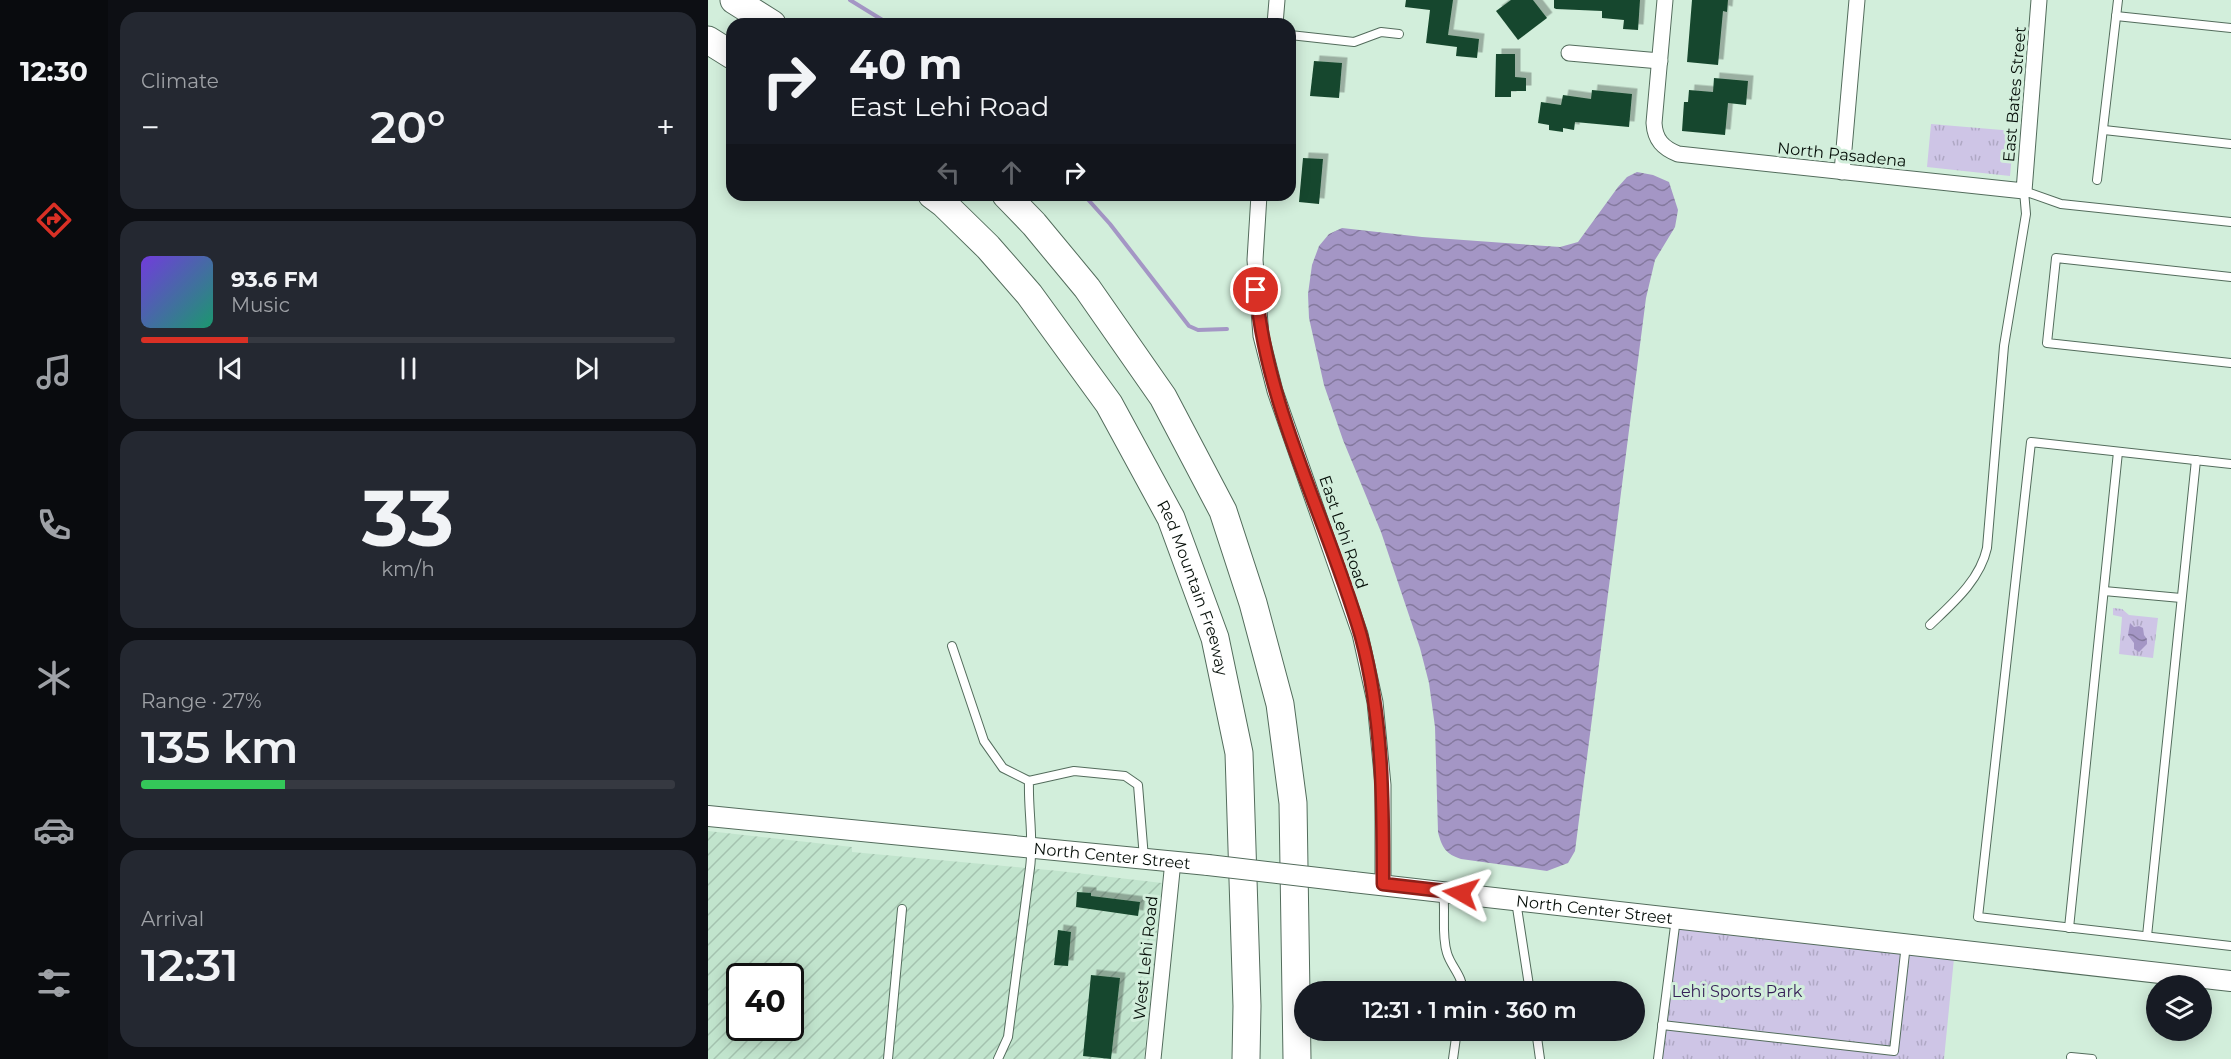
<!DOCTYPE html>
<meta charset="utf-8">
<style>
:root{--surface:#171b24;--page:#242831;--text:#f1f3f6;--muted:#9ea1a6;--line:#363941;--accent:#d93025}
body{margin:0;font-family:Montserrat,sans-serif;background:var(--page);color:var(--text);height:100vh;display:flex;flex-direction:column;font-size:22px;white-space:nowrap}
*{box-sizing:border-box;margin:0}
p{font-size:20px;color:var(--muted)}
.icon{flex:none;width:33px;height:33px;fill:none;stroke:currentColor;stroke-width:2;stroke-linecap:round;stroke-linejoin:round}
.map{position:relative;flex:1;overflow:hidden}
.details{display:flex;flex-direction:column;gap:12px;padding:12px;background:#0d0f14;width:600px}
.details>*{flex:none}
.guide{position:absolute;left:18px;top:18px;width:570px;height:183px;border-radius:18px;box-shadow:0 3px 15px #0003;background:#171b24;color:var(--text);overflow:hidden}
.tools{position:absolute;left:1438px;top:975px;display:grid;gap:12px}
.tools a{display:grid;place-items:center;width:66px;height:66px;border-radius:50%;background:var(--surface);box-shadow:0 3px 15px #0003;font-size:30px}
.speed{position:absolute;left:18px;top:963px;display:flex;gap:12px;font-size:30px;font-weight:700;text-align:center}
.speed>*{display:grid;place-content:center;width:78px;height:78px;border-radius:50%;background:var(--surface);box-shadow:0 3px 15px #0003;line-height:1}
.speed .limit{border:3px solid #111;border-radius:9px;background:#fff;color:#111}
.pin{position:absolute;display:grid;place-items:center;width:51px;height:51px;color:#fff;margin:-26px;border:3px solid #fff;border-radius:50%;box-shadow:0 2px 6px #0007}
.me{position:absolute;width:66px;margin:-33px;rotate:276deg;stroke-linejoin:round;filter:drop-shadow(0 0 4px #0008)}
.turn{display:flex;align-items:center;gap:21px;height:126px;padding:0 24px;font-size:27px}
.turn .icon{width:78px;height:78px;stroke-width:2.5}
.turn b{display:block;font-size:42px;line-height:51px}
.lanes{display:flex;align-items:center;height:57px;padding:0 24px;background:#0003;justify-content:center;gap:30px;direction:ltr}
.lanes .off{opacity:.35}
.big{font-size:45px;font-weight:600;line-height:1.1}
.details .card{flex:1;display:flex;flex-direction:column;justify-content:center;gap:9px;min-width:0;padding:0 21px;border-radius:18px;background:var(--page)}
.details .dial{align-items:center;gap:0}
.dial b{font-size:78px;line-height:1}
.song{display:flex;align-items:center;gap:18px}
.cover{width:72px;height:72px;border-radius:9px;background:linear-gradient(135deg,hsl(260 70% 55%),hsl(160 70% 35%))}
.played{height:6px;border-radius:3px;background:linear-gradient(90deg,var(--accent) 20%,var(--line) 20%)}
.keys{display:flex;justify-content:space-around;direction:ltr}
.heat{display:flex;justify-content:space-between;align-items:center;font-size:33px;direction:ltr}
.charge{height:9px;border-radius:4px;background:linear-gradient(90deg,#34c759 27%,var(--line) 0)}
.trip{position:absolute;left:586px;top:981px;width:351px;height:60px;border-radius:30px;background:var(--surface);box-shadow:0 3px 15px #0003;font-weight:600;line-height:60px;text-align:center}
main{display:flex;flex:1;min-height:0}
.tabs{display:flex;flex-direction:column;width:108px;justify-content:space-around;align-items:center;background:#090b0e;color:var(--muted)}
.tabs .icon{width:42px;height:42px}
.tabs .active{color:var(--accent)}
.tabs b{font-size:27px;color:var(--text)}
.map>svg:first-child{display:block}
</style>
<main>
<nav class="tabs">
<b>12:30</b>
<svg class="icon active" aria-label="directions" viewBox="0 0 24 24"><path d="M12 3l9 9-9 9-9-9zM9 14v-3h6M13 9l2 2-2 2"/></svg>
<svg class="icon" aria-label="music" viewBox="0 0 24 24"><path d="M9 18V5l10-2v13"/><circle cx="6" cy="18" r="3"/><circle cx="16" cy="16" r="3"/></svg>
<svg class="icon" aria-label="phone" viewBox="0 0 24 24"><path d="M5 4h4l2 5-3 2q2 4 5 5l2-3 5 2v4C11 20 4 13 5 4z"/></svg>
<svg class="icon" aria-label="climate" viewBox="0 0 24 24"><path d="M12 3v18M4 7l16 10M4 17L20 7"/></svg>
<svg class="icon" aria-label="car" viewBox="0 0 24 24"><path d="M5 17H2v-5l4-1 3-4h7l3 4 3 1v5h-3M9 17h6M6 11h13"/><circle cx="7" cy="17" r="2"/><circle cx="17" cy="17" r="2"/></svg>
<svg class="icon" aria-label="filters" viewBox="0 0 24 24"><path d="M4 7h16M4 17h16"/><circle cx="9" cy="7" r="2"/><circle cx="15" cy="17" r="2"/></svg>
</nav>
<section class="details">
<div class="card"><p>Climate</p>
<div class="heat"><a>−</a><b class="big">20°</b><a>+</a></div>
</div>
<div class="card">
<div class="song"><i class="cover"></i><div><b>93.6 FM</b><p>Music</p></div></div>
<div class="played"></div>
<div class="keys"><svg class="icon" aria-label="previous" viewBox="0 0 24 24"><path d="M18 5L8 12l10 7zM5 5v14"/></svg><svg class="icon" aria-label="pause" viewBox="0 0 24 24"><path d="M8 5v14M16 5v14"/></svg><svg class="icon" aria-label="next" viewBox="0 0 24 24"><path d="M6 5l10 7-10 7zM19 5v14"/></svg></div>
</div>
<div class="card dial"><b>33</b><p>km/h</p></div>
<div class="card"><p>Range · 27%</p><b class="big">135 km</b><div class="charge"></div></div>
<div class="card"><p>Arrival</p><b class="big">12:31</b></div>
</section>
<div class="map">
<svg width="1523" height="1059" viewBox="0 0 1523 1059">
<defs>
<pattern id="industrial-furrows" width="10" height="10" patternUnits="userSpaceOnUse" patternTransform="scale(1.5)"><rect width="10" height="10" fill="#c1e4cd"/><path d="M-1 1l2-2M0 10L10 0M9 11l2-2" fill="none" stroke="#a4c2af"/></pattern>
<pattern id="park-tufts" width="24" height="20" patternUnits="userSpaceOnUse" patternTransform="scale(1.5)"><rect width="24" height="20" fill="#cec5e6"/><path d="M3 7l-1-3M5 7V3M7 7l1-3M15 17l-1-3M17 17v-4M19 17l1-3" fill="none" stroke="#afa8c4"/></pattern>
<pattern id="water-waves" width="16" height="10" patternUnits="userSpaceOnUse" patternTransform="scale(1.5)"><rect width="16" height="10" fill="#a496c5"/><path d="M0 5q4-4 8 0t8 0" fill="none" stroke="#84799e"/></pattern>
<filter id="shadow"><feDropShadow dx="5.5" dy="-5.5" stdDeviation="0" flood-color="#0004"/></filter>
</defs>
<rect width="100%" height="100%" fill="#d2eedb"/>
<path fill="url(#industrial-furrows)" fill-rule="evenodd" d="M0,831L144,847V852L351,871L454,883L436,1059H0ZM32,976H82V1028H32Z"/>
<g fill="url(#park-tufts)">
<polygon points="1223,124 1306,131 1302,176 1219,167"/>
<polygon points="1405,608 1414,609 1421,615 1450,618 1445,658 1411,654 1414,617 1405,615"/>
<polygon points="968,917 1247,948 1236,1059 951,1059"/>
</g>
<g fill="url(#water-waves)">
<path d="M929,172L945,175L961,182L970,210L967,227L947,260L938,298L867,851L860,863L839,871L753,859C738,854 734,848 730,832L727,727L721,683L712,648L673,532L635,440L616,385L601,318L600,294L604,265L611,246L621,234L634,228L714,237L852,247L870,242L910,187L919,177Z"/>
<polygon points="1422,623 1426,627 1431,626 1435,628 1436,635 1439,639 1439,644 1431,652 1426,649 1426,643 1420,635"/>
</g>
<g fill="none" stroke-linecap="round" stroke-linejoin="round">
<g stroke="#a496c5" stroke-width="4">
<polyline points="142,0 181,24"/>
<polyline points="376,195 402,224 481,326 490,330 519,329"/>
</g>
</g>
<g fill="#17472d" filter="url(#shadow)">
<polygon points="698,0 745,0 740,35 771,39 769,58 748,56 749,47 718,43 722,10 697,7"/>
<polygon points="803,0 825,0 839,18 810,40 788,11"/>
<polygon points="846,0 932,0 930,30 915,29 916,20 894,18 894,11 848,9 846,8"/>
<polygon points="984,0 1020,0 1019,12 1015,11 1010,65 979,62"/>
<polygon points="788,54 807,54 807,77 818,78 818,91 803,91 803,97 787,97"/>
<polygon points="606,61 634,63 631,98 602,96"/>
<polygon points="1006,78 1040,81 1038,105 1020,103 1017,135 974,131 976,102 980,102 981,90 1005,92"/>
<polygon points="884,90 924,94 921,127 867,122 866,130 855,128 855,132 841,130 841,125 830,123 833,102 853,105 855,95 883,99"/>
<polygon points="595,158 615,159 611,204 591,202"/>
<polygon points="369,892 383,893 383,896 432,902 430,916 368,907"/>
<polygon points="350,930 363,932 360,966 346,965"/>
<polygon points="383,975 412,978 403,1059 375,1056"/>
</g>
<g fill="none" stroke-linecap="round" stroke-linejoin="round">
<g stroke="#536c5c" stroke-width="10">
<g id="service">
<polyline points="1408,16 1523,28"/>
<polyline points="582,35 646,42 673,32 691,34"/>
<polyline points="1396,130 1523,144"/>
<polyline points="1389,180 1410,0"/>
<polyline points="1523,277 1348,258 1339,343 1523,363"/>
<polyline points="1523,464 1323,442 1270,917 1523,946"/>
<polyline points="1396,591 1473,598"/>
<path d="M1222,625C1245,603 1272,580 1279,548L1296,346L1318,214L1316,191L1353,204L1523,222"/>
<polyline points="244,646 276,741 295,768 321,781"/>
<path d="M735,892C738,912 733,934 739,953C743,967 756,977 754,992"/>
<polyline points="808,901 822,992"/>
<polyline points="1361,928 1410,452"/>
<polyline points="1439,936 1488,460"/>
<polyline points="954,1025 1186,1051 1198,944"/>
<polyline points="828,1030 832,1059"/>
<polyline points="1363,1057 1384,1059"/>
<polyline points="180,1059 194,909"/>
<path d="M290,1059L300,1037L322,868C326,839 320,811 321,781L366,771L417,776L430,785L436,858"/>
<polyline points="745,1059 749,1030"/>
<polyline points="950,1059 968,918"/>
</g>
</g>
<g stroke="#536c5c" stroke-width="17">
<g id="minor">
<path d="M957,0L946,123C947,140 955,148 970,154L1316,191L1331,0"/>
<polyline points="567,24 569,0"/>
<polyline points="861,53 952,61"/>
<polyline points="1134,172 1149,0"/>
<polyline points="551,195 547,260 553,336 567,391 652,634 667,702 675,785 675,884"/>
<polyline points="445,1059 465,861"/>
</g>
</g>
<g stroke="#536c5c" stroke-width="22">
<g id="tertiary">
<path id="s1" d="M0,816L500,865"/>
<path id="s2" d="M645,882L1523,981"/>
</g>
</g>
<g stroke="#536c5c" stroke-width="29">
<g id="motorway">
<polyline points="26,0 64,24"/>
<polyline points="0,40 24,55"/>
<path id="s3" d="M224,195L236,204L280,247L321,294L401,404L463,518L507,638L531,753L539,1006L538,1059"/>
<polyline points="298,195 326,224 379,288 455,397 515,511 545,603 572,704 585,803 589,1059"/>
</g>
</g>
<use href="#service" stroke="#fff" stroke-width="8"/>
<use href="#minor" stroke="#fff" stroke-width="15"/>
<use href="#tertiary" stroke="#fff" stroke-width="20"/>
<use href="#motorway" stroke="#fff" stroke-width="27"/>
<g stroke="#536c5c" stroke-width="22" stroke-linecap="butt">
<polyline id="tertiary-bridge" points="500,865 645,882"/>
</g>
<use href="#tertiary-bridge" stroke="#fff" stroke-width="20"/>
</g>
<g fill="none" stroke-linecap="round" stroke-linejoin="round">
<g stroke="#8d1f18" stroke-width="15">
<path id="route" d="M548,290C559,411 620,520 653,636C675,718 675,800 675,884L753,893"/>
</g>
<use href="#route" stroke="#d93025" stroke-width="10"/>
</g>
<g text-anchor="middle" stroke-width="6" stroke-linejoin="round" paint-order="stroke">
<g font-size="16" fill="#050e08" stroke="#d2eedb">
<text transform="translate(1306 94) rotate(-85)" y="6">East Bates Street</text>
<text transform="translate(1134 154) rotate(6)" y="6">North Pasadena</text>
<text transform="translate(636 532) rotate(71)" y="6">East Lehi Road</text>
<text dy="6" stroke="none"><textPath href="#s3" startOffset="478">Red Mountain Freeway</textPath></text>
<text dy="6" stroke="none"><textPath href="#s1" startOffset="406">North Center Street</textPath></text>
<text dy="6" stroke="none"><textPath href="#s2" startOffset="243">North Center Street</textPath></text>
<text transform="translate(437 958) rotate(-84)" y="6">West Lehi Road</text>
</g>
<g font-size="16" fill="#341d56" stroke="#d2eedb">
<text x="1029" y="997">Lehi Sports Park</text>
</g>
</g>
</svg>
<div class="tools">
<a><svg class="icon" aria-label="layers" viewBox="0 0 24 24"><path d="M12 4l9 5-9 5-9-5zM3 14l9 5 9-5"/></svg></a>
</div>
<div class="speed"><div class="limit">40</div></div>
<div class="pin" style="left:548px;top:290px;background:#d93025"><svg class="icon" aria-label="arrive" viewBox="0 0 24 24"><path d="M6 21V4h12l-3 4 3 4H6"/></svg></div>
<svg class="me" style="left:753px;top:893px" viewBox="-20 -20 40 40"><path d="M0-17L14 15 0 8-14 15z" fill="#d93025" stroke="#fff" stroke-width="4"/></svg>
<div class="trip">12:31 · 1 min · 360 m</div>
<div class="guide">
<div class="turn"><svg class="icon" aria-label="right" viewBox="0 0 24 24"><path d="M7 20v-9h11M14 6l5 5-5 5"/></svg><div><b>40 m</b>East Lehi Road</div></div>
<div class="lanes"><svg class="icon off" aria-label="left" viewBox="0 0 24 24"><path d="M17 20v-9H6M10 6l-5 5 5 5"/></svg><svg class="icon off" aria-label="ahead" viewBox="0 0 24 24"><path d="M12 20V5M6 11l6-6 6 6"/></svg><svg class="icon" aria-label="right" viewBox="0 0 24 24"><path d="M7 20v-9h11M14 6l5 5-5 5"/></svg></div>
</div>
</div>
</main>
